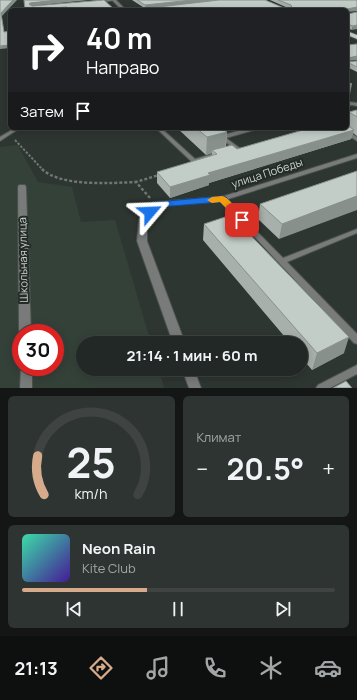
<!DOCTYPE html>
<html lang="ru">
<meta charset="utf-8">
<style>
:root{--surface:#222825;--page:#2e3432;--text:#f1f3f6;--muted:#a2a6a7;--line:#3f4442;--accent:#d6ab8b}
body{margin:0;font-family:Manrope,sans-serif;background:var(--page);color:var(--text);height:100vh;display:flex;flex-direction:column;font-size:15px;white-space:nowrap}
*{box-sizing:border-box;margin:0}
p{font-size:13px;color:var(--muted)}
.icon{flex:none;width:22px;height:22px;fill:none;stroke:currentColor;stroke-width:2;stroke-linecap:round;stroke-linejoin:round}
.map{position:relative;height:388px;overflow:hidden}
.panel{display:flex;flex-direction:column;gap:8px;padding:8px;background:#131614;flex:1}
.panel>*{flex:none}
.hud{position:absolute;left:8px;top:8px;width:341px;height:122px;border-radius:6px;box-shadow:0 2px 10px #0003,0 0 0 1px var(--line);background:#202124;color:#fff;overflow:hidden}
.speed{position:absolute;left:12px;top:324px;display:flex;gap:8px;font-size:20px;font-weight:700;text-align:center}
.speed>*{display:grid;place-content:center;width:52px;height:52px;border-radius:50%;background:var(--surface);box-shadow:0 2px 10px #0003,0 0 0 1px var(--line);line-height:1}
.speed .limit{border:6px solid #d22;background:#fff;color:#111}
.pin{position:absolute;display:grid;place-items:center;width:34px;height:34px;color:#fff;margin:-17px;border-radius:8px;box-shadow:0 2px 6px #0006}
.me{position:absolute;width:44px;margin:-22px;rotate:64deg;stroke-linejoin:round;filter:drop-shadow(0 0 3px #0008)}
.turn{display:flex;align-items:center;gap:14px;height:84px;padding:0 12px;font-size:18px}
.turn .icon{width:52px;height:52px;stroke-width:2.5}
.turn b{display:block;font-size:28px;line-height:34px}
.then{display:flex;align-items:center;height:38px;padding:0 12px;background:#0003;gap:8px;font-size:15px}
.big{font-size:30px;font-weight:700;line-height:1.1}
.panel .card{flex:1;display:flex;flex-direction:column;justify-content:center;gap:6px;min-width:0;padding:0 14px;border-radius:6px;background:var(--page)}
.panel .dial{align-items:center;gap:0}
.dial svg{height:104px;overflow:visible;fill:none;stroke:var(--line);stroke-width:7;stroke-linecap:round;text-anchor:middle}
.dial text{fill:var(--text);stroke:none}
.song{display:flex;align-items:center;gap:12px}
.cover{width:48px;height:48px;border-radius:6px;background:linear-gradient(135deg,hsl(160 70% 55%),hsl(260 70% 35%))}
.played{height:4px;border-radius:2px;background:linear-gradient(90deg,var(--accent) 40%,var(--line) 40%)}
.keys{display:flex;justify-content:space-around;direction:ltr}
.heat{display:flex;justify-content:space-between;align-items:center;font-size:22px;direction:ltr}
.panel .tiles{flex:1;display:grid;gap:8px;grid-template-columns:1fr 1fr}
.card:last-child{grid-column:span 2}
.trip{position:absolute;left:76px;top:336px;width:232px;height:40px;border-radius:20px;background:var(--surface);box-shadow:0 2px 10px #0003,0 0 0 1px var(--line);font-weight:700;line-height:40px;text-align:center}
.tabs{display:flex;height:64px;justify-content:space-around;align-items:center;background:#0e100f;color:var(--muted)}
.tabs .icon{width:28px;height:28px}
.tabs .active{color:var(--accent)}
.tabs b{font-size:18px;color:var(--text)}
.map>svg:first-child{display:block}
</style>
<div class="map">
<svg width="357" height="388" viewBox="0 0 357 388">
<rect width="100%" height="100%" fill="#2e3631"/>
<path fill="#344139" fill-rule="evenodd" d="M18,145L38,182L72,187L81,222L115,220L151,343H83V369H159L164,388H0V147ZM21,333H55V367H21Z"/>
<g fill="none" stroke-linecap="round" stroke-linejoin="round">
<g stroke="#4b524e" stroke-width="2">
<g id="service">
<polygon points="108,0 115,0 98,3 97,2"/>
<polygon points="350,102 357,103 357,106 352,105 347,106 347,103"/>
<polygon points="15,128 20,128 0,141 0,137"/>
<polygon points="156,128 161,128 195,159 212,154 215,156 214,157 194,163 192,162"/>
<polygon points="209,128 214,128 223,135 250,128 258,128 258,129 226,138 241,149 242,150 239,152 220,138"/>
<polygon points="337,128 342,128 357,137 357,141"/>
<polygon points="222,197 224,198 283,258 357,229 357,233 287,262 357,334 357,344 354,343 220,200 219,199"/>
<polygon points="357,365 357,374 330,388 316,388 318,385"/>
</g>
</g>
<g stroke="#4b524e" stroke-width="2">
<g id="minor">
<polygon points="112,0 116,0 126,10 122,10"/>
<polygon points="357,154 357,158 222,201 159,206 147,220 147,241 185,343 173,343 137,241 139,219 154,202 221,197"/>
<polygon points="19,185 25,185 26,187 31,333 21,333 21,336 19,333 18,187"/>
<polygon points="21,365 21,367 32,367 32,388 20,388"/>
<polygon points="182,369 194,369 201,388 189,388"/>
</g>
</g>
<g stroke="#4b524e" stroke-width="2">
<polygon id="trunk" points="347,31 357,35 357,39 347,35"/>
</g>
<polyline stroke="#707672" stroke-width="2" stroke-dasharray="2.5 1.5" stroke-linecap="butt" points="15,140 43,170"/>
<g stroke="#707672" stroke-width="2.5" stroke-dasharray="3 2" stroke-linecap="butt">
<path d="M42,169C60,187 112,183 136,182"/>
<polyline points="150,198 136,182 159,175"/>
</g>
<use href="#service" fill="#787b79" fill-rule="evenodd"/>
<use href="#minor" fill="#787b79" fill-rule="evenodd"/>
<use href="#trunk" fill="#c8d1cc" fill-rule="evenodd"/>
</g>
<g fill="#a8b0ab">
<polygon points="132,0 265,0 284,8 288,8 270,0 357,0 357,11 347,10 150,10 150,8 154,8 146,9"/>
<polygon points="357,12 352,30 347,28 347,13 348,14"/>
<polygon points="357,61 357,72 347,67 347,62"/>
<polygon points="357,110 357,136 353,133 351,139 209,183 209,185 170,198 157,183 157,172 212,156 212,153 206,155 177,128 221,128 227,132 226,147 237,149 347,128 347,121 349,112"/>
<polygon points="357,171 279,239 258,219 260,204"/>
<polygon points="204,224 344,353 312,370 301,357 301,343 290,343 203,240"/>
</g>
<g fill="#88908b">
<polygon points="13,0 17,0 2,16 1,13"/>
<polygon points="58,0 89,0 31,6 29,4 30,3"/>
<polygon points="192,0 220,0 146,9 145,5"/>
<polygon points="67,7 68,10 25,10"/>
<polygon points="357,7 357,11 347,12 347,9"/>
<polygon points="357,25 357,29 352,30 353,26"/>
<polygon points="10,45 10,48 0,49 0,46"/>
<polygon points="357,56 357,60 347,61 348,58"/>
<polygon points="352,84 349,99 347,100 347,86"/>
<polygon points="354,130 351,139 209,183 209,185 170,198 170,187 208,173"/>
<polygon points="227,132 225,150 212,150 212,153 206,155 207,137"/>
<polygon points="357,196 357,210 279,239 282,224"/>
<polygon points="349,337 344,353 312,370 317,353"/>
</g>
<g fill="#c3cdc7" stroke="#88908b">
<polygon points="0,0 13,0 1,13 4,32 10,31 10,45 0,46"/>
<polygon points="24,0 58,0 30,3 29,4 32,6 104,0 115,10 69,10 67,7 25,10"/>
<polygon points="137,0 192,0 145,5"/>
<polygon points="219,0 265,0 284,8 292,8 291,5 278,0 357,0 357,7 347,9 347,10 153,10 150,8"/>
<polygon points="357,12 357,25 353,26 347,24 347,13 348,14"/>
<polygon points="357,44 357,56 348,58 347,62 347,45"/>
<polygon points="357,61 357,67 347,62"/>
<polygon points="347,82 352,84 347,86"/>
<polygon points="357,110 357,117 349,112"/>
<polygon points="347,125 354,130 208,173 210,175 170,187 157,172 217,154 212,150 232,145 237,149 310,128 347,128"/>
<polygon points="196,128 221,128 227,132 207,137"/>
<polygon points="357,171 357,196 282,224 260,204"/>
<polygon points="231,215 349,337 317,353 204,224"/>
<polygon points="346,381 352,388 333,388"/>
</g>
<polygon fill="#1a73e8" stroke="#114b97" points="222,196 226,197 246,218 247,220 246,222 239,222 220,202 160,207 153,214 150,215 145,212 154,202 157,202"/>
<path fill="#f59e0b" d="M222,196C227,197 231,202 234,206L233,208H226L220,202L212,203L207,200L212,197Z"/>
<g text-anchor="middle" stroke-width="4" stroke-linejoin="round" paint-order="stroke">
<g font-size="11" fill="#ced3d0" stroke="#242c27">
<text transform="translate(267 173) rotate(-18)" y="4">улица Победы</text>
<text transform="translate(23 260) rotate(-91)" y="4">Школьная улица</text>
</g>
</g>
</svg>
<div class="speed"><div class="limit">30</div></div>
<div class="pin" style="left:242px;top:220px;background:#d93025"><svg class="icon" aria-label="arrive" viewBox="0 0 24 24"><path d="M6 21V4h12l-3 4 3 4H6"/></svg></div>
<svg class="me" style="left:150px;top:212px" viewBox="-20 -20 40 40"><path d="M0-17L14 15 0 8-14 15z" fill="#1a73e8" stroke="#fff" stroke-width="4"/></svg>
<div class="trip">21:14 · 1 мин · 60 m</div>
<div class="hud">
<div class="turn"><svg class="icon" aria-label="right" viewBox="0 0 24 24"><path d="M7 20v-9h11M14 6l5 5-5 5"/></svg><div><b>40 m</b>Направо</div></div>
<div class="then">Затем<svg class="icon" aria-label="arrive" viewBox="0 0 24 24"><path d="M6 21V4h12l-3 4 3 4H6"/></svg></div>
</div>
</div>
<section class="panel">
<div class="tiles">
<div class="card dial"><svg viewBox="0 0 100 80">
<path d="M14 69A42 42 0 1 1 86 69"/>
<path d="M14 69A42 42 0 0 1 9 39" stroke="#d6ab8b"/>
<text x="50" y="56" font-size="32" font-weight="700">25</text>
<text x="50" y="72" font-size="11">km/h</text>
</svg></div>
<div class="card"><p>Климат</p>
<div class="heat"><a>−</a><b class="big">20.5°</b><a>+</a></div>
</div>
<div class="card">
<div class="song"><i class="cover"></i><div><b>Neon Rain</b><p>Kite Club</p></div></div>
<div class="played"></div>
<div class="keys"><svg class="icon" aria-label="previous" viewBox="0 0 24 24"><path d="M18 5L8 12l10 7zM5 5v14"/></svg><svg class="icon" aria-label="pause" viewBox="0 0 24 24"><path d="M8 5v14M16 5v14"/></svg><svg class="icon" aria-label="next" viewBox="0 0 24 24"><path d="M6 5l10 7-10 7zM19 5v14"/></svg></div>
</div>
</div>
</section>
<nav class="tabs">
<b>21:13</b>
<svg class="icon active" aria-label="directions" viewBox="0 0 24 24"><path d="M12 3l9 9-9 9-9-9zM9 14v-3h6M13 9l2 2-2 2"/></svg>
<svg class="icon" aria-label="music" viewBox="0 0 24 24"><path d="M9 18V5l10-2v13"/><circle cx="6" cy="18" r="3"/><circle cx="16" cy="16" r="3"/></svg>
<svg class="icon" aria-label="phone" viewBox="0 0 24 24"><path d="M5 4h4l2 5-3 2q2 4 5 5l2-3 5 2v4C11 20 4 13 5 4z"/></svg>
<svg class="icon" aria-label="climate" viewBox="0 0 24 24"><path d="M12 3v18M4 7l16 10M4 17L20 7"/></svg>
<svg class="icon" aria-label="car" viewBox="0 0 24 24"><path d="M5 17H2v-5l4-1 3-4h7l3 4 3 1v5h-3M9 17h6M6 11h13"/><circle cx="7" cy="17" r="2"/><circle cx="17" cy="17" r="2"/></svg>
</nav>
